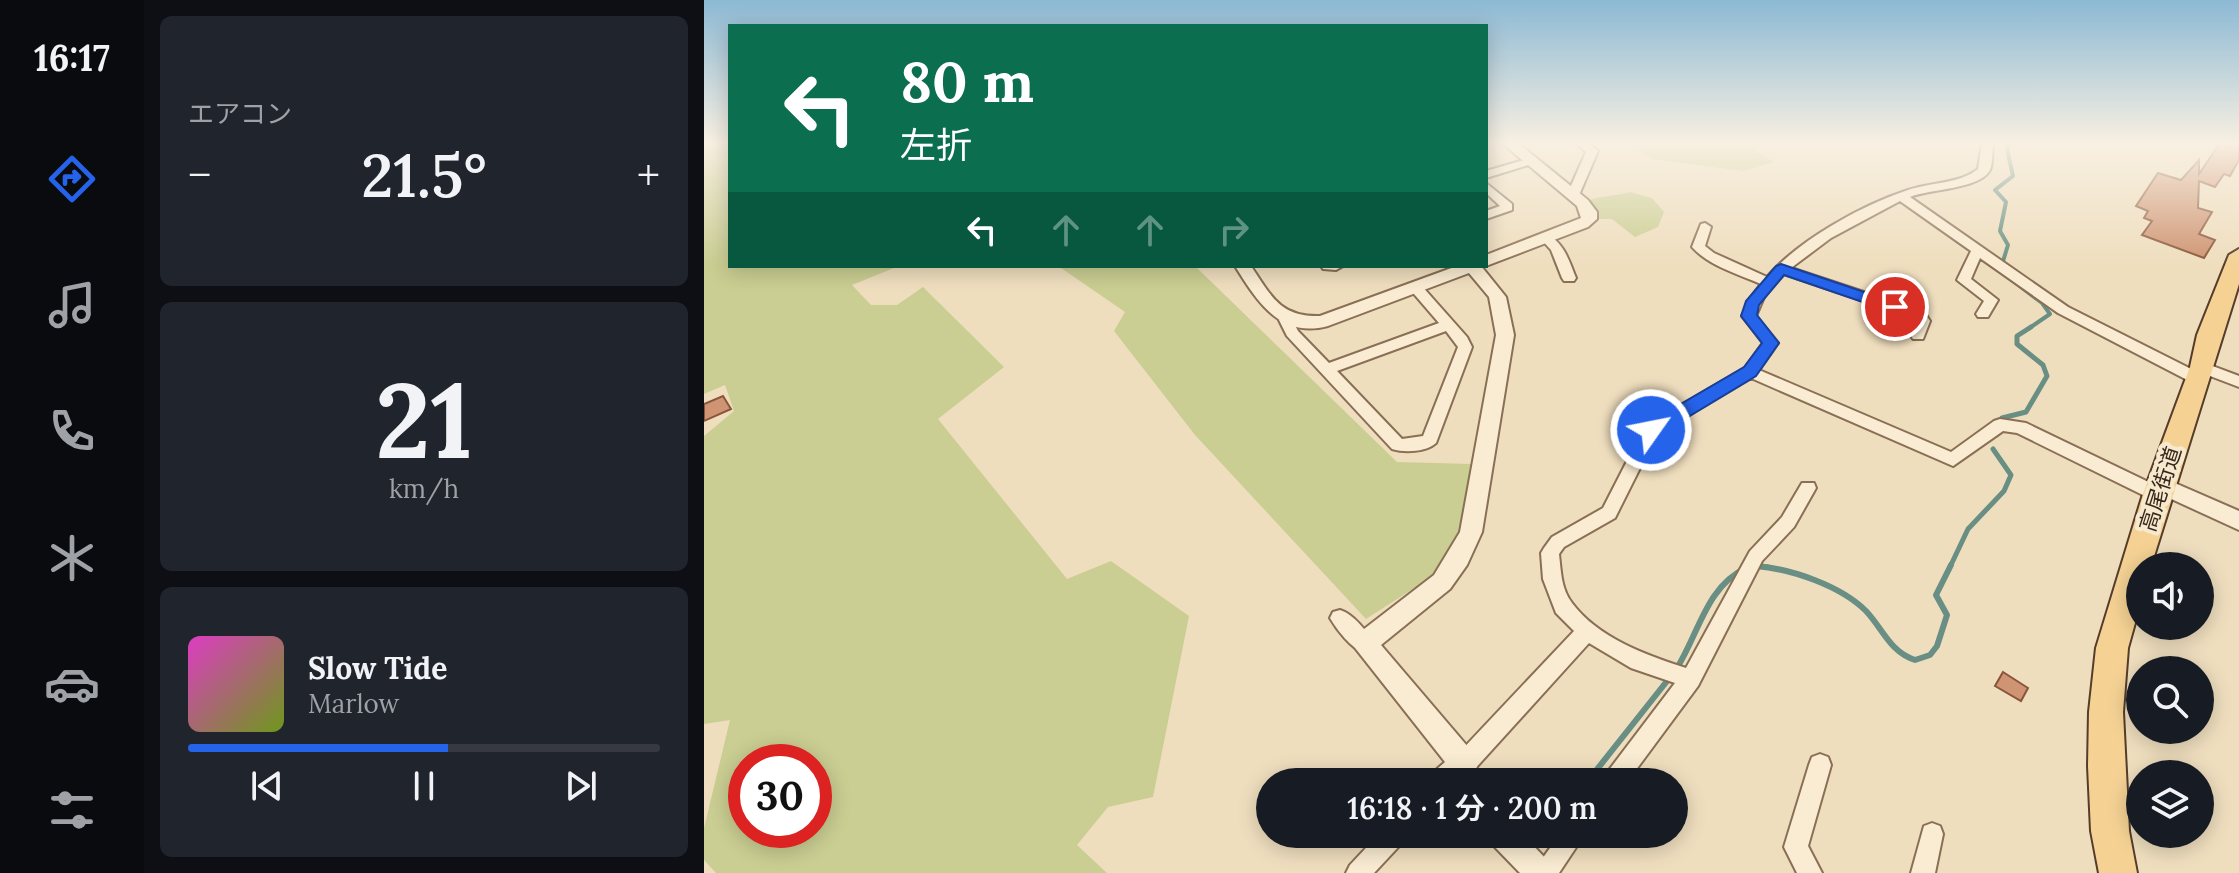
<!DOCTYPE html>
<html lang="ja">
<meta charset="utf-8">
<style>
:root{--surface:#171b24;--page:#20242c;--text:#f1f3f6;--muted:#9ea1a6;--line:#363941;--accent:#2563eb}
body{margin:0;font-family:Lora,"Noto Sans JP",serif;background:var(--page);color:var(--text);height:100vh;display:flex;flex-direction:column;font-size:30px;white-space:nowrap}
*{box-sizing:border-box;margin:0}
p{font-size:26px;color:var(--muted)}
.icon{flex:none;width:44px;height:44px;fill:none;stroke:currentColor;stroke-width:2;stroke-linecap:round;stroke-linejoin:round}
.map{position:relative;flex:1;overflow:hidden}
.side{display:flex;flex-direction:column;gap:16px;padding:16px;background:#0d0f14;width:560px}
.side>*{flex:none}
.top-card{position:absolute;left:24px;top:24px;width:760px;height:244px;border-radius:0px;box-shadow:0 4px 20px #0003;background:#0b6e4f;color:#fff;overflow:hidden}
.fabs{position:absolute;left:1422px;top:552px;display:grid;gap:16px}
.fabs a{display:grid;place-items:center;width:88px;height:88px;border-radius:50%;background:var(--surface);box-shadow:0 4px 20px #0003;font-size:40px}
.speed{position:absolute;left:24px;top:744px;display:flex;gap:16px;font-size:40px;font-weight:700;text-align:center}
.speed>*{display:grid;place-content:center;width:104px;height:104px;border-radius:50%;background:var(--surface);box-shadow:0 4px 20px #0003;line-height:1}
.speed .limit{border:12px solid #d22;background:#fff;color:#111}
.pin{position:absolute;display:grid;place-items:center;width:68px;height:68px;color:#fff;margin:-34px;border:4px solid #fff;border-radius:50%;box-shadow:0 2px 8px #0007}
.me{position:absolute;width:88px;margin:-44px;rotate:57deg;stroke-linejoin:round;filter:drop-shadow(0 0 6px #0008)}
.turn{display:flex;align-items:center;gap:28px;height:168px;padding:0 40px;font-size:36px}
.turn .icon{width:104px;height:104px;stroke-width:2.5}
.turn b{display:block;font-size:56px;line-height:68px}
.lanes{display:flex;align-items:center;height:76px;padding:0 40px;background:#0003;justify-content:center;gap:40px;direction:ltr}
.lanes .off{opacity:.35}
.big{font-size:60px;font-weight:600;line-height:1.1}
.side .card{flex:1;display:flex;flex-direction:column;justify-content:center;gap:12px;min-width:0;padding:0 28px;border-radius:12px;background:var(--page)}
.side .dial{align-items:center;gap:0}
.dial b{font-size:104px;line-height:1}
.song{display:flex;align-items:center;gap:24px}
.cover{width:96px;height:96px;border-radius:12px;background:linear-gradient(135deg,hsl(310 70% 55%),hsl(80 70% 35%))}
.played{height:8px;border-radius:4px;background:linear-gradient(90deg,var(--accent) 55%,var(--line) 55%)}
.keys{display:flex;justify-content:space-around;direction:ltr}
.heat{display:flex;justify-content:space-between;align-items:center;font-size:44px;direction:ltr}
.trip{position:absolute;left:552px;top:768px;width:432px;height:80px;border-radius:40px;background:var(--surface);box-shadow:0 4px 20px #0003;font-weight:600;line-height:80px;text-align:center}
main{display:flex;flex:1;min-height:0}
.tab-bar{display:flex;flex-direction:column;width:144px;justify-content:space-around;align-items:center;background:#090b0e;color:var(--muted)}
.tab-bar .icon{width:56px;height:56px}
.tab-bar .on{color:var(--accent)}
.tab-bar b{font-size:36px;color:var(--text)}
.map>svg:first-child{display:block}
</style>
<main>
<nav class="tab-bar">
<b>16:17</b>
<svg class="icon on" aria-label="directions" viewBox="0 0 24 24"><path d="M12 3l9 9-9 9-9-9zM9 14v-3h6M13 9l2 2-2 2"/></svg>
<svg class="icon" aria-label="music" viewBox="0 0 24 24"><path d="M9 18V5l10-2v13"/><circle cx="6" cy="18" r="3"/><circle cx="16" cy="16" r="3"/></svg>
<svg class="icon" aria-label="phone" viewBox="0 0 24 24"><path d="M5 4h4l2 5-3 2q2 4 5 5l2-3 5 2v4C11 20 4 13 5 4z"/></svg>
<svg class="icon" aria-label="climate" viewBox="0 0 24 24"><path d="M12 3v18M4 7l16 10M4 17L20 7"/></svg>
<svg class="icon" aria-label="car" viewBox="0 0 24 24"><path d="M5 17H2v-5l4-1 3-4h7l3 4 3 1v5h-3M9 17h6M6 11h13"/><circle cx="7" cy="17" r="2"/><circle cx="17" cy="17" r="2"/></svg>
<svg class="icon" aria-label="filters" viewBox="0 0 24 24"><path d="M4 7h16M4 17h16"/><circle cx="9" cy="7" r="2"/><circle cx="15" cy="17" r="2"/></svg>
</nav>
<section class="side">
<div class="card"><p>エアコン</p>
<div class="heat"><a>−</a><b class="big">21.5°</b><a>+</a></div>
</div>
<div class="card dial"><b>21</b><p>km/h</p></div>
<div class="card">
<div class="song"><i class="cover"></i><div><b>Slow Tide</b><p>Marlow</p></div></div>
<div class="played"></div>
<div class="keys"><svg class="icon" aria-label="previous" viewBox="0 0 24 24"><path d="M18 5L8 12l10 7zM5 5v14"/></svg><svg class="icon" aria-label="pause" viewBox="0 0 24 24"><path d="M8 5v14M16 5v14"/></svg><svg class="icon" aria-label="next" viewBox="0 0 24 24"><path d="M6 5l10 7-10 7zM19 5v14"/></svg></div>
</div>
</section>
<div class="map">
<svg width="1535" height="873" viewBox="0 0 1535 873">
<rect width="100%" height="100%" fill="#efdebe"/>
<g fill="#cace92" fill-rule="evenodd">
<path d="M0,143H26V266H195L148,285L167,305H193L219,287L300,367L234,419L363,579L407,561L485,616L449,797L404,807L373,845L403,873H12L0,860V828L26,720L0,724V436L30,411L21,385L0,394ZM110,762V830H42V762Z"/>
<polygon points="932,143 1057,143 1052,151 1070,162 1039,171 948,159 936,152"/>
<path d="M926,192L948,198L960,212L954,227L931,237L908,219H885L879,203C894,195 909,197 926,192Z"/>
<polygon points="305,266 491,266 693,462 768,464 756,532 729,576 662,619 491,435 410,331 421,312 357,268"/>
</g>
<g fill="none" stroke-linecap="round" stroke-linejoin="round">
<polyline stroke="#698f84" stroke-width="4" points="1306,143 1303,149 1309,176 1291,190 1302,202 1296,231 1304,245 1296,271 1338,303 1346,314 1324,329"/>
<g stroke="#698f84" stroke-width="5">
<polyline points="1298,418 1322,412 1343,376 1339,365 1313,344 1313,336 1327,327"/>
<polyline points="1052,566 1063,567"/>
<polyline points="1246,567 1264,529 1300,491 1307,475 1289,449"/>
</g>
<g stroke="#698f84" stroke-width="6">
<path d="M1052,566C1088,569 1137,586 1162,611C1179,629 1186,652 1211,660L1226,655L1233,646L1243,615L1232,595L1247,565"/>
<path d="M973,668C995,633 1002,587 1042,568"/>
<polyline points="883,782 967,676"/>
<polyline points="834,844 842,834"/>
</g>
</g>
<g fill="#cf9473" stroke="#89563b" stroke-width="2">
<polygon points="1516,143 1535,143 1535,160 1526,176 1520,174 1511,187 1495,181 1494,208 1508,212 1495,234 1511,240 1500,258 1438,235 1448,221 1440,218 1444,211 1432,206 1454,173 1477,180 1495,160 1495,174"/>
<polygon points="19,396 27,409 0,421 0,404"/>
<polygon points="1299,672 1324,688 1317,701 1291,686"/>
</g>
<g fill="none" stroke-linecap="round" stroke-linejoin="round">
<g stroke="#896f56" stroke-width="4">
<g id="minor">
<polygon points="872,143 884,143 894,151 875,195 869,199 863,195 882,152"/>
<path d="M1278,143H1289C1288,151 1289,163 1286,170C1277,189 1225,189 1206,197L1364,307L1499,375L1502,379L1499,383H1489L1354,313L1276,258L1267,279L1294,300L1284,317H1274L1272,314L1280,301L1253,280L1267,251L1196,201L1127,238L1087,268L1193,303L1217,307L1226,321L1219,339H1209L1207,336L1212,321L1207,314L1186,310L1080,274L1060,297L1052,316L1074,343L1055,370L1247,452L1290,421L1296,419L1322,423L1459,489L1461,494L1459,499H1447L1313,433L1299,431L1249,466L1047,378L953,434L911,518L860,547L855,554C857,571 857,589 868,603C894,638 942,655 982,668L1046,551L1078,517L1098,483H1110L1112,488L1090,527L1058,561L994,686L923,782H899L902,774L971,683L927,668L885,643L768,772L760,775L752,772L749,764L752,756L870,631L852,613L839,579L837,553L840,548L848,537L899,508L941,426L1041,368L1059,343L1038,316L1048,296L1057,284C1034,274 1005,266 988,247L997,224L1001,223L1007,227L1001,246L1010,253L1063,277C1095,240 1158,205 1204,190C1228,182 1255,184 1274,169Z"/>
<polygon points="827,158 833,161 831,163 782,178 782,171"/>
<polygon points="782,183 808,204 808,210 782,219 782,211 796,206 782,193"/>
<path d="M842,234C860,242 865,261 872,278L870,281H860L858,278L847,250L836,238Z"/>
<polygon points="617,266 639,266 632,270 619,269"/>
<path d="M711,283L716,284L763,337L768,347L732,443C722,452 701,453 688,449L583,336L575,320L577,317H587L594,331L625,363L735,323L704,287ZM742,331L754,347L719,436L698,439L633,371Z"/>
<polygon points="1498,362 1535,376 1535,387 1493,371 1491,367"/>
<path d="M636,610C649,614 664,632 670,644L667,650L660,653C647,648 633,630 626,618L629,612Z"/>
<polygon points="1116,754 1124,757 1127,765 1104,846 1118,873 1093,873 1080,847 1105,765 1108,757"/>
<polygon points="1228,823 1236,826 1239,834 1231,873 1207,873 1220,826"/>
<polygon points="675,834 702,834 699,842 670,873 642,873 646,865"/>
<polygon points="856,834 881,834 855,873 828,873"/>
</g>
</g>
<g stroke="#896f56" stroke-width="4">
<g id="tertiary">
<polygon points="798,143 814,143 884,200 893,212 893,219 884,227 782,266 782,255 877,218 873,206"/>
<path d="M531,266H547C567,296 576,317 616,316L753,266H777L802,297L810,335L778,532L763,565L746,589L677,645L770,754L774,764L770,774L760,782H731L733,769L741,762L648,644L651,636L730,575L756,532L792,335L785,297L765,273L624,326C576,339 553,301 531,266Z"/>
<polygon points="1457,477 1535,511 1535,530 1450,491 1446,485 1450,479"/>
<polygon points="784,834 818,834 846,863 851,873 816,873 788,844"/>
</g>
</g>
<g stroke="#563d2b" stroke-width="4">
<polygon id="primary" points="1535,249 1535,284 1447,566 1436,566 1436,605 1424,648 1419,712 1425,831 1433,873 1395,873 1387,831 1384,766 1385,712 1392,648 1439,494 1486,367 1493,335 1525,255"/>
</g>
<use href="#minor" fill="#faecd2" fill-rule="evenodd"/>
<use href="#tertiary" fill="#faecd2" fill-rule="evenodd"/>
<use href="#primary" fill="#f5d294" fill-rule="evenodd"/>
</g>
<linearGradient id="sky" x2="0" y2="1"><stop stop-color="#8cb9d4"/><stop offset="0.54" stop-color="#f8f0e2"/><stop offset="1" stop-color="#f8f0e2" stop-opacity="0"/></linearGradient>
<rect width="1535" height="265" fill="url(#sky)"/>
<polygon fill="#2563eb" stroke="#184099" stroke-width="2" points="1077,264 1196,304 1199,307 1191,312 1185,311 1080,275 1055,305 1053,315 1075,343 1052,376 954,435 941,435 938,430 941,425 1040,367 1058,343 1037,316 1042,301 1072,266"/>
<g text-anchor="middle" stroke-width="8" stroke-linejoin="round" paint-order="stroke">
<g font-size="22" fill="#37281c" stroke="#f7e9ce">
<text transform="translate(1456 489) rotate(-72)" y="8">高尾街道</text>
</g>
</g>
</svg>
<div class="fabs">
<a><svg class="icon" aria-label="sound" viewBox="0 0 24 24"><path d="M4 9h4l5-4v14l-5-4H4zM17 9q2 3 0 6"/></svg></a>
<a><svg class="icon" aria-label="search" viewBox="0 0 24 24"><circle cx="10" cy="10" r="6"/><path d="M15 15l6 6"/></svg></a>
<a><svg class="icon" aria-label="layers" viewBox="0 0 24 24"><path d="M12 4l9 5-9 5-9-5zM3 14l9 5 9-5"/></svg></a>
</div>
<div class="speed"><div class="limit">30</div></div>
<div class="pin" style="left:1191px;top:307px;background:#d93025"><svg class="icon" aria-label="arrive" viewBox="0 0 24 24"><path d="M6 21V4h12l-3 4 3 4H6"/></svg></div>
<svg class="me" style="left:947px;top:430px" viewBox="-20 -20 40 40"><circle r="17" fill="#2563eb" stroke="#fff" stroke-width="3"/><path d="M0-11L8 9 0 5-8 9z" fill="#fff"/></svg>
<div class="trip">16:18 · 1 分 · 200 m</div>
<div class="top-card">
<div class="turn"><svg class="icon" aria-label="left" viewBox="0 0 24 24"><path d="M17 20v-9H6M10 6l-5 5 5 5"/></svg><div><b>80 m</b>左折</div></div>
<div class="lanes"><svg class="icon" aria-label="left" viewBox="0 0 24 24"><path d="M17 20v-9H6M10 6l-5 5 5 5"/></svg><svg class="icon off" aria-label="ahead" viewBox="0 0 24 24"><path d="M12 20V5M6 11l6-6 6 6"/></svg><svg class="icon off" aria-label="ahead" viewBox="0 0 24 24"><path d="M12 20V5M6 11l6-6 6 6"/></svg><svg class="icon off" aria-label="right" viewBox="0 0 24 24"><path d="M7 20v-9h11M14 6l5 5-5 5"/></svg></div>
</div>
</div>
</main>
